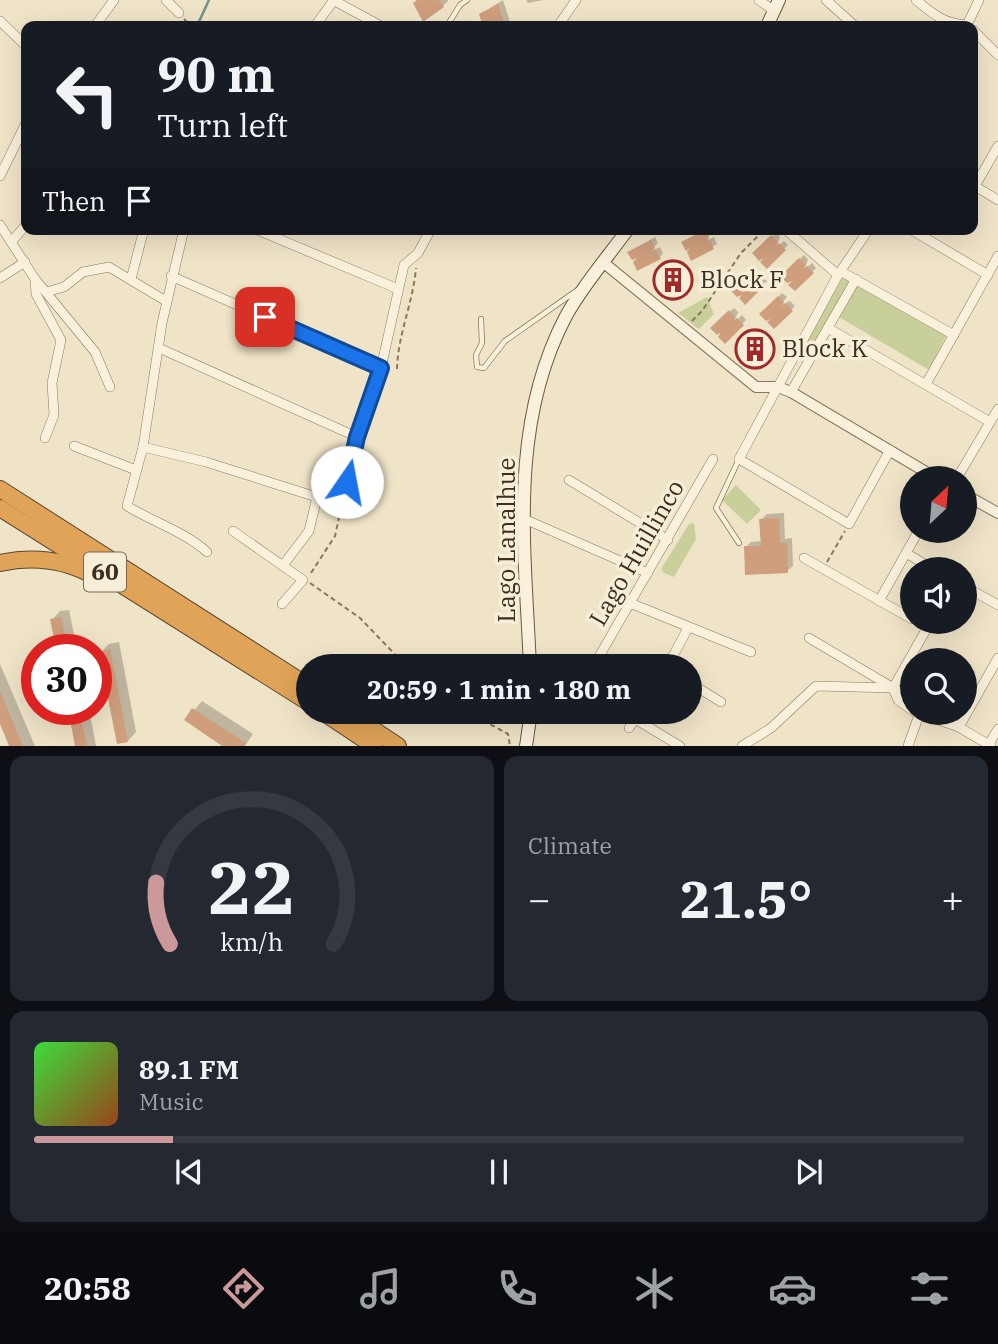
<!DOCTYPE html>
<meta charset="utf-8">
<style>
:root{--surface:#171b24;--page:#242831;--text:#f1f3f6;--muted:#9ea1a6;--line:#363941;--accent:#cc999b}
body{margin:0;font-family:"IBM Plex Serif",serif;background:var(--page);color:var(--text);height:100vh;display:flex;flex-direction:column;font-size:26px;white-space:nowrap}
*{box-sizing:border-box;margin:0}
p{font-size:23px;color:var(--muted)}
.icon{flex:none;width:38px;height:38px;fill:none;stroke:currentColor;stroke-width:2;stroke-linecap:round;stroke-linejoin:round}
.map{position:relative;height:746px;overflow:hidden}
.details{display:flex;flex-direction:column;gap:10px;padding:10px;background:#0d0f14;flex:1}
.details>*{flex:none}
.guide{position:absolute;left:21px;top:21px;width:957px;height:214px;border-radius:14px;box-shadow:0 7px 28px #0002;background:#171b24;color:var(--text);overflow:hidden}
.needle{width:46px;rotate:26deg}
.tools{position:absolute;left:900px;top:466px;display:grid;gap:14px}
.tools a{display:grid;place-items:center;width:77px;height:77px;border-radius:50%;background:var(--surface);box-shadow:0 7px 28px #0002;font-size:35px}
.speed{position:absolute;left:21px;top:634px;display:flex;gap:14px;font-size:35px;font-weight:700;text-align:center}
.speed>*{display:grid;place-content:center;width:91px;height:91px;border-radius:50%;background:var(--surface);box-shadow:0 7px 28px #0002;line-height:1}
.speed .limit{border:10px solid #d22;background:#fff;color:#111}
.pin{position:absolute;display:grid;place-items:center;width:60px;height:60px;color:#fff;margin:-30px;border-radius:14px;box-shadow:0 4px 10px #0006}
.me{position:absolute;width:77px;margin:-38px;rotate:12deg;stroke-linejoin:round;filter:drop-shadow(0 0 5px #0008)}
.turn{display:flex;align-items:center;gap:24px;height:147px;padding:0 21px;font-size:32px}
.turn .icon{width:91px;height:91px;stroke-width:2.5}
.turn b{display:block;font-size:49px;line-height:60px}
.then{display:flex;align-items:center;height:66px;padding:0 21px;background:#0003;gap:14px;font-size:26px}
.big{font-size:52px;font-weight:700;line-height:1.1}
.details .tile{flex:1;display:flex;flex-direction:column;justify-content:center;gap:10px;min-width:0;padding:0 24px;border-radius:14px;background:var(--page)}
.details .dial{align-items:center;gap:0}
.dial svg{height:182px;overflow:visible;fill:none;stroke:var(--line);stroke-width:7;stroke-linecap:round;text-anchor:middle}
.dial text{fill:var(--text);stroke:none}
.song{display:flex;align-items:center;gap:21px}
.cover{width:84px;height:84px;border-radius:10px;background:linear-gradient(135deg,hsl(120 70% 55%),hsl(20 70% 35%))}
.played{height:7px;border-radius:4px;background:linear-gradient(90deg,var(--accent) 15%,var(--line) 15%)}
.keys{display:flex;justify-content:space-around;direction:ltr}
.heat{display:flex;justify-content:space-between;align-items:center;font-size:38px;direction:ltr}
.details .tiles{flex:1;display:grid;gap:10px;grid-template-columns:1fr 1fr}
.tile:last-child{grid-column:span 2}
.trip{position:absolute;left:296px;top:654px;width:406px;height:70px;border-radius:35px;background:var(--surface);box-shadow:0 7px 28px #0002;font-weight:700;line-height:70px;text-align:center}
.tabs{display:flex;height:112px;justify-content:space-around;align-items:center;background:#090b0e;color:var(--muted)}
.tabs .icon{width:49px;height:49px}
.tabs .selected{color:var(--accent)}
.tabs b{font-size:32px;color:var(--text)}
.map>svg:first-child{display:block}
</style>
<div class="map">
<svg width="998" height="746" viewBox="0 0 998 746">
<rect width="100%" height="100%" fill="#f0e4c8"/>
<g fill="#c9cf9b">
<polygon points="843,277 850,281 813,348 805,343"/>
<polygon points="858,284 946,336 929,370 839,317"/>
<polygon points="707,297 714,314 699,329 678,313"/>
<polygon points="736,485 761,510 747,524 722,500"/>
<polygon points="694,523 696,539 674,577 664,573 661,569 689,524"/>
</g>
<g fill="#0003">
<polygon points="418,0 448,0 448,1 443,6"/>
<polygon points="503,0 510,22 507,26 485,26 481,14"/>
<polygon points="526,0 544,0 528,3"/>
<polygon points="659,229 671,229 661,234"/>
<polygon points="705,229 712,233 703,242 714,237 717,244 692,258 697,243 683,242"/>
<polygon points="776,233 780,237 775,249 784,241 788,245 767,266 771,254 755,253"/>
<polygon points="655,237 658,243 649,252 660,247 663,253 660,257 629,252"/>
<polygon points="804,255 808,260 803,271 812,263 816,268 795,289 799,276 783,276"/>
<polygon points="684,262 687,268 679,277 690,272 693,278 689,282 664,287 669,283 659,277"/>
<polygon points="754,269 759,274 753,285 762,277 767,281 745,302 749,290 733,290"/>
<polygon points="782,293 787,297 779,306 790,301 795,306 774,327 778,314 761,314"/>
<polygon points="734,308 738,312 733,324 742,315 746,320 725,341 726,325 712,328"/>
<polygon points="761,330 766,334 758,343 769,337 774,342 753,363 757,351 740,351"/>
<polygon points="784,513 785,539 792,538 793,566 787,571 746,547 751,542 762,541 761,520 767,514"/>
<polygon points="69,610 77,649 58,649 52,620 60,611"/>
<polygon points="119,642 136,732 128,741 101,652 109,644"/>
<polygon points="0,664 35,746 11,746 0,720"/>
<polygon points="202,701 253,734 245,746 225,746 186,720"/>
<polygon points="70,709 89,709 96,746 77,746"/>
</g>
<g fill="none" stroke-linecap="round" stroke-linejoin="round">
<polyline stroke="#6f938a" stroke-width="2.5" points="197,26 209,0"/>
</g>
<g fill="#cf9f7d">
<polygon points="417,0 439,0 444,7 423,22 413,3"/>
<polygon points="498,4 505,26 483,26 479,14"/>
<polygon points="705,230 709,238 706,242 710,240 714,249 691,261 687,252 690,248 686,251 681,242"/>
<polygon points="771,235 778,242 776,246 779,243 786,250 767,269 760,262 764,258 759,261 752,253"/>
<polygon points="651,240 655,248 652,252 656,250 661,259 637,271 633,262 637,258 632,260 627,252"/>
<polygon points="799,258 806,265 803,269 807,266 814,273 795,291 788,285 792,281 787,283 780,276"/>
<polygon points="680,265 685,273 681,277 686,274 690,283 666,295 662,287 667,285 661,285 657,276"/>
<polygon points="749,271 756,278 754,283 757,279 764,286 745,305 739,298 742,295 737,297 730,290"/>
<polygon points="778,296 784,302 782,307 786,303 793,311 774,329 767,322 771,319 766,321 759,314"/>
<polygon points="729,310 735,317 733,321 737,318 744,325 725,344 718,337 721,332 717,335 710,328"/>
<polygon points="756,332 763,339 761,344 765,340 772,347 753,366 746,359 750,355 745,358 738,351"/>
<polygon points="779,518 780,543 787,543 788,573 745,575 744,546 761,546 759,519"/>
<polygon points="61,617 68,649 56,649 50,619"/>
<polygon points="110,649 128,742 117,744 99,652"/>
<polygon points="0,691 23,746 9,746 0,724"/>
<polygon points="192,708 246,743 244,746 222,746 184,720"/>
<polygon points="68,709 79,709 87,746 75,746"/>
</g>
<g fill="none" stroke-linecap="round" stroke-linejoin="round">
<g stroke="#8d765c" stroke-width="6">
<g id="service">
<polyline points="447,26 460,5 467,0"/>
<polyline points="481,319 482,343 476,355 477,367 484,368 505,341 579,289"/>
<polyline points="739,459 716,508 739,543"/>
</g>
</g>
<g stroke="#8d765c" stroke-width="10">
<g id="minor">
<polyline points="166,0 179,13"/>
<polyline points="333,0 381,26"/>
<polyline points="759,0 774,11"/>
<polyline points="826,0 855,26"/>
<path d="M916,0C933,14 944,24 967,25"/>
<polyline points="0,21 26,46"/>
<polyline points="967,25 979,0"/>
<polyline points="95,26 114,0"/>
<polyline points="315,26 334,0"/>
<polyline points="558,26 576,0"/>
<polyline points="973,30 998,55"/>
<polyline points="0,176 26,123"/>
<polyline points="973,185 998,200"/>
<polyline points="975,186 998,146"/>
<polyline points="0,225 35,279 95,352 110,387"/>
<path d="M184,229L162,323L143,447L127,506C153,522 185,532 207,552"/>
<polyline points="255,229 398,289"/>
<polyline points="785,229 838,275"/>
<polyline points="869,229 838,275 739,459 849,524 890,450"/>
<polyline points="910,229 988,275"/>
<polyline points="12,241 26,225"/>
<polyline points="842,272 954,335"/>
<polyline points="171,276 381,368"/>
<polyline points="0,278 25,262"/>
<polyline points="35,279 36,294 61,340 52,383 54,415 45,438"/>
<polyline points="131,279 144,229"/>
<polyline points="46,292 64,287 83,272 109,267 166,301"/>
<polyline points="828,328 990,422"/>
<polyline points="159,348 357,437"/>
<polyline points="926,384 998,256"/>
<polyline points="791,392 856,279"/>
<polyline points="74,446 136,470"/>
<polyline points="143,447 206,462 342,505 357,437 381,368 404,265 418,253 431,229"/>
<polyline points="957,478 998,409"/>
<polyline points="569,480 668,540"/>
<polyline points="522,518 648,573"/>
<polyline points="233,531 303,580 282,604"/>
<polyline points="906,553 933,569"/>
<polyline points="804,558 912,619"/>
<polyline points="284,564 309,531 317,497"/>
<polyline points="964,586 998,605"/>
<polyline points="879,601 919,530"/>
<polyline points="630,603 751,652"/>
<polyline points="809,638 912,699"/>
<polyline points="593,667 713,459"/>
<polyline points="667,667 688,628"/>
<polyline points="690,683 721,702"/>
<polyline points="893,688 931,621"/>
<polyline points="893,688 898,700 912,710"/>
<polyline points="915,712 959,727 998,658"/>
<polyline points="933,712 991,746"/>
<polyline points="635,719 680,746"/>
<polyline points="629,728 640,712"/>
<polyline points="989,744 998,729"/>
<polyline points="742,746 771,728 816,686 893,688"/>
<polyline points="908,746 919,715"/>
</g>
</g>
<g stroke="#8d765c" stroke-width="12">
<g id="tertiary">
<polyline points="604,263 756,387 778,387 791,392 936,478"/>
<polyline points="964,494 998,513"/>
</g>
</g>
<g stroke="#6f573f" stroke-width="14">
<g id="secondary">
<polyline points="767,26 779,0"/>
<path d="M530,667C525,548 508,426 566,316C583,285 607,258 628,229"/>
<polyline points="526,746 531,712"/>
</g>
</g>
<g stroke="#5b4430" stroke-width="18">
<g id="motorway">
<polyline points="0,489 308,686"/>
<polyline points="0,508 308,702"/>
<path d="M0,563C32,556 63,559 92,575"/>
<polyline points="323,712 374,746"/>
<polyline points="347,712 398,746"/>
</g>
</g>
<g stroke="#8d765c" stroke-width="2" stroke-dasharray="5 3.5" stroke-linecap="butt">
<polyline points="184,19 191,26"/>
<polyline points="692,321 702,311 741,253 765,229"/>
<path d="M397,369C398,334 413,303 416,268"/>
<polyline points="827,562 845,531"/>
<polyline points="311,573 335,536 340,513"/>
<polyline points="310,583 360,618 407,667"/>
<polyline points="468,712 508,734 510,746"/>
</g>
<use href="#service" stroke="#faf1dc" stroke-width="4.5"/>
<use href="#minor" stroke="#faf1dc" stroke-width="9"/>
<use href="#tertiary" stroke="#faf1dc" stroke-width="10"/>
<use href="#secondary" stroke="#faf1dc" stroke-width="12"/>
<use href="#motorway" stroke="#e0a458" stroke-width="16"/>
</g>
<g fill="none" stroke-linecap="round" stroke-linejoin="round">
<g stroke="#114b97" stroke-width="18">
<polyline id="route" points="265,317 381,368 357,437 347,482"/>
</g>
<use href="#route" stroke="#1a73e8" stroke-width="12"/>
</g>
<defs>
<g id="building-ring" transform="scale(2.0125)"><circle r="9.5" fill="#f7eed8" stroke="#9e2a2b" stroke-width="1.5"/><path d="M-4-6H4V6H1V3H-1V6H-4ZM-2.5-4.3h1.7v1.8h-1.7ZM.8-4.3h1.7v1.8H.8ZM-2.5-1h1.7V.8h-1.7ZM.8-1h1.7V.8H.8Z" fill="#9e2a2b"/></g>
</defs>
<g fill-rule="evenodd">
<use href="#building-ring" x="673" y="280"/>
<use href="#building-ring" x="755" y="349"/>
</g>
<g text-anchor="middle" stroke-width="7" stroke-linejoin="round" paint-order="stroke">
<rect fill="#f7eed8" stroke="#756857" stroke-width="2" x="84" y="552.5" width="42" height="39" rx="5"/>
<g font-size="23" font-weight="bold" fill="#3d2e20">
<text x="105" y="580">60</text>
</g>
<g font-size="24" fill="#3d2e20" stroke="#f7eed8" text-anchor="start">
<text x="700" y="288">Block F</text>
<text x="782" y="357">Block K</text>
</g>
<g font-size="24" fill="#3d2e20" stroke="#f7eed8">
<text transform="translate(507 540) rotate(-90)" y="8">Lago Lanalhue</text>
<text transform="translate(637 553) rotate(-60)" y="8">Lago Huillinco</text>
</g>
</g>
</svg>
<div class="tools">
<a><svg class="needle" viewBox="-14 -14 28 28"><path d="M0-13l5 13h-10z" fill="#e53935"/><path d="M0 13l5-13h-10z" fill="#9ea1a6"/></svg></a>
<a><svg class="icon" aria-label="sound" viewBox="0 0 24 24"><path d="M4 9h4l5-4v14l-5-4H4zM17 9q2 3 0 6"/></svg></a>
<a><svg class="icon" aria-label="search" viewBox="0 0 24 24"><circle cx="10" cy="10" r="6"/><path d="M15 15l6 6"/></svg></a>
</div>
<div class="speed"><div class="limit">30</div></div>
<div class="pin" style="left:265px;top:317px;background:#d93025"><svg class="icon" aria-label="arrive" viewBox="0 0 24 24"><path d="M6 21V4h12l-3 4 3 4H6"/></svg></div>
<svg class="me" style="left:347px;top:482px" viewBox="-20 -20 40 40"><circle r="19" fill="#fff"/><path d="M0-13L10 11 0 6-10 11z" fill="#1a73e8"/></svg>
<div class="trip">20:59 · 1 min · 180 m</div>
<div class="guide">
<div class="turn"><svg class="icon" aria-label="left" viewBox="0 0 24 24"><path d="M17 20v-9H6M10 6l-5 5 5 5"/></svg><div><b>90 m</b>Turn left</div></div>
<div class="then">Then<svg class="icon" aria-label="arrive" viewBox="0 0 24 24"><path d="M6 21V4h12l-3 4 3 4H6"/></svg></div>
</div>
</div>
<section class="details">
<div class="tiles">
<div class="tile dial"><svg viewBox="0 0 100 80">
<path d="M14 69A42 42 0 1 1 86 69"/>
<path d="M14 69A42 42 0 0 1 8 42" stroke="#cc999b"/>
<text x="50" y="56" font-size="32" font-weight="700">22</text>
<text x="50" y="72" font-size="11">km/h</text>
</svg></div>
<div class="tile"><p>Climate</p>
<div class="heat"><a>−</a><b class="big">21.5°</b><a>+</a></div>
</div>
<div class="tile">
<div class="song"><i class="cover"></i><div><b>89.1 FM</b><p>Music</p></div></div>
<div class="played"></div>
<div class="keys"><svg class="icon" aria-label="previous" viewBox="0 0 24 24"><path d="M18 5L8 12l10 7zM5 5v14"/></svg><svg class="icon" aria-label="pause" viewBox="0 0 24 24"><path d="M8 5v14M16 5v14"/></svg><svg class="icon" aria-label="next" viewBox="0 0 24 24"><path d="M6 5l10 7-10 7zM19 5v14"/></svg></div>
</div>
</div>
</section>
<nav class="tabs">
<b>20:58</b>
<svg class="icon selected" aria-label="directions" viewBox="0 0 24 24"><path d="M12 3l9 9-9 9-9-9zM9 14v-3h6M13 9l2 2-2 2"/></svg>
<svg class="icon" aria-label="music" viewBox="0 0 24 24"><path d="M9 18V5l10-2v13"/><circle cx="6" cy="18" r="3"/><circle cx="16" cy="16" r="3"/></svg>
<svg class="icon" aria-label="phone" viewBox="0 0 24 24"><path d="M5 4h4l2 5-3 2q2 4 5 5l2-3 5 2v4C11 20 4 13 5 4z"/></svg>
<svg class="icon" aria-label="climate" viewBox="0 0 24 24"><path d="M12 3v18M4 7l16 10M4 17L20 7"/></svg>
<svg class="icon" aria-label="car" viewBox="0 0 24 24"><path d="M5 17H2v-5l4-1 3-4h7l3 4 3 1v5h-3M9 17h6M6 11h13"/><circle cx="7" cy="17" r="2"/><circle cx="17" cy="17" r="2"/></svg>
<svg class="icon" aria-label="filters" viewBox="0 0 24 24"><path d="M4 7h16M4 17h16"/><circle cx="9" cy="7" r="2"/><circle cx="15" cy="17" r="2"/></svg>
</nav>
